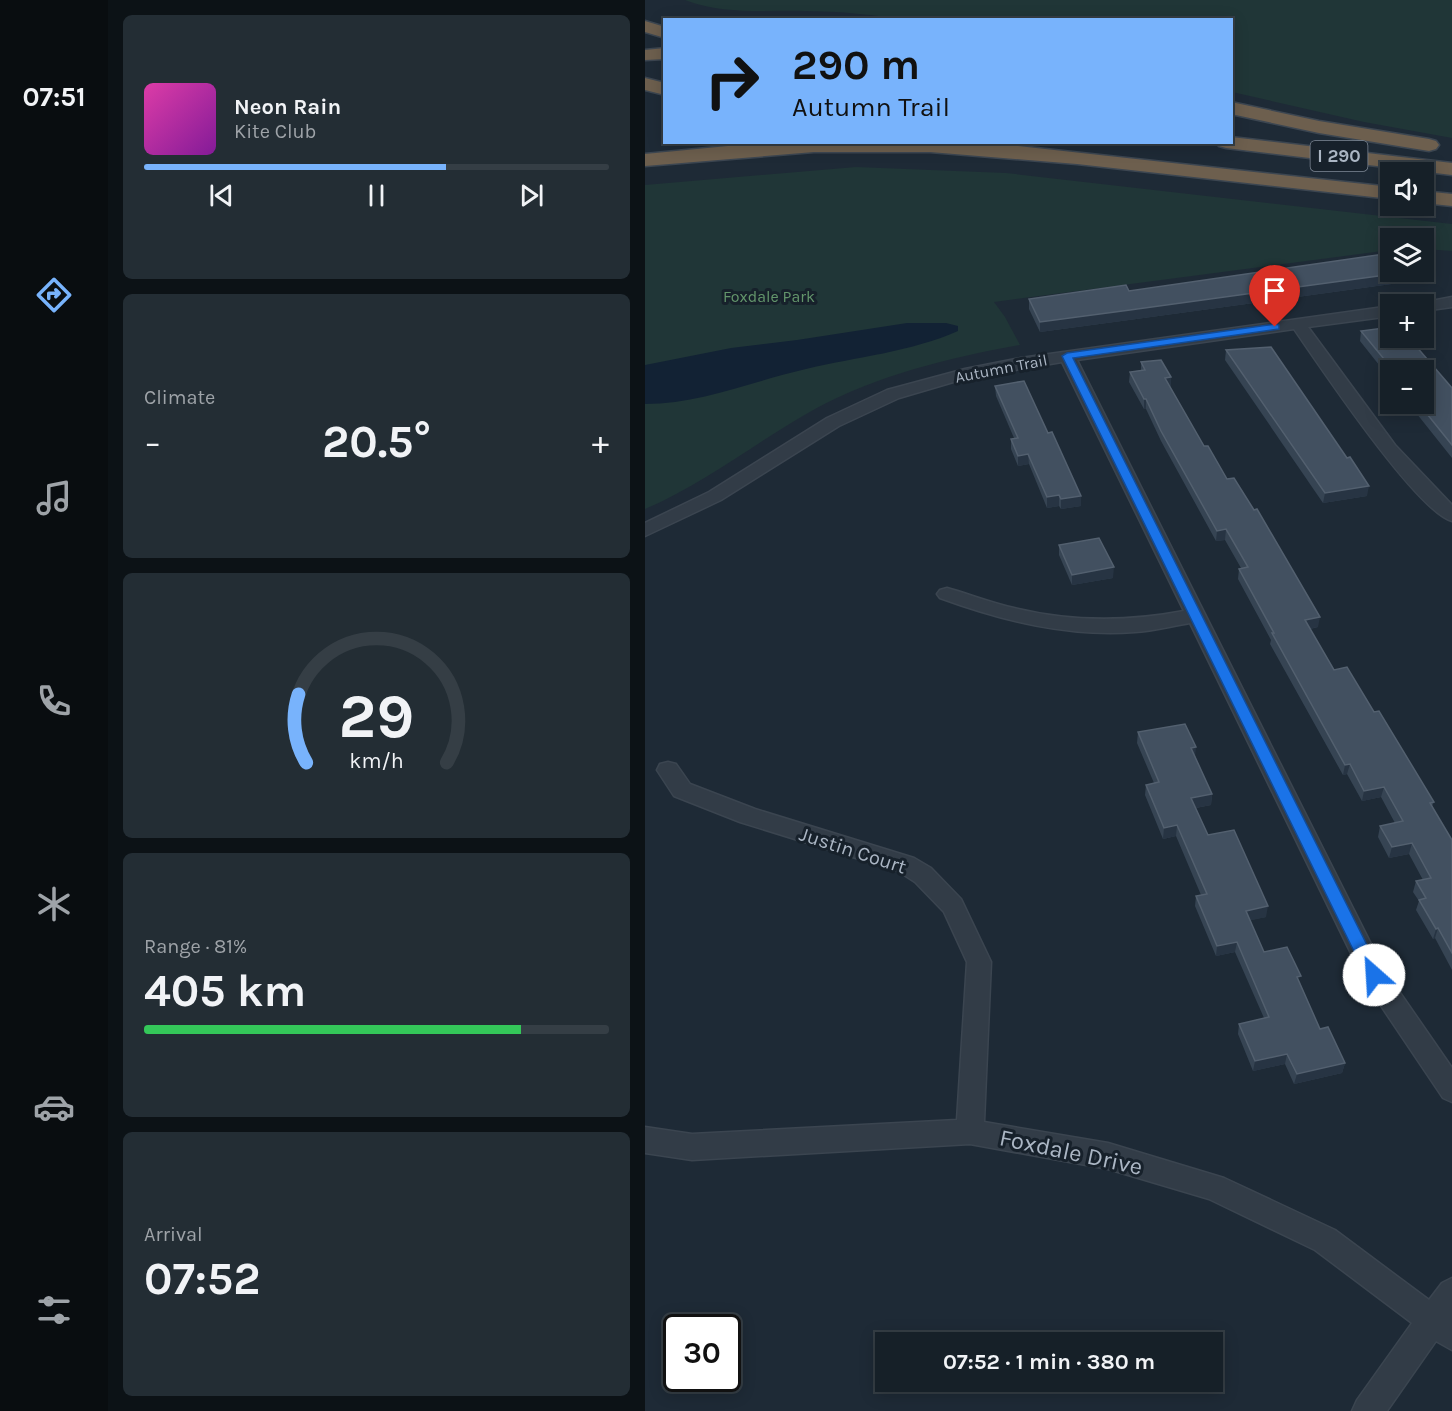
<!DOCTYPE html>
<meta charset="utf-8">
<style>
:root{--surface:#162028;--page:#232d34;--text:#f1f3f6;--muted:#9ea3a8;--line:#353e45;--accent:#78b3fc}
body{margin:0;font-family:Karla,sans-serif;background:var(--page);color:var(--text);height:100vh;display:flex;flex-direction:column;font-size:22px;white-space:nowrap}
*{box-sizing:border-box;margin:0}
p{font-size:20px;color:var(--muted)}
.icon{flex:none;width:33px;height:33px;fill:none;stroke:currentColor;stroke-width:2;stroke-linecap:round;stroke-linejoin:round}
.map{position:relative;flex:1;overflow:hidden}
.sheet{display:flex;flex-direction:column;gap:15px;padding:15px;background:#0c1216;width:537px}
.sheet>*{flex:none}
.guide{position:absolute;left:18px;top:18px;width:570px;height:126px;border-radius:0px;box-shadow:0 3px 15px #0003,0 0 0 2px var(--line);background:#78b3fc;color:#111;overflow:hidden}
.buttons{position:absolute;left:735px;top:162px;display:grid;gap:12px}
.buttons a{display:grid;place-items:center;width:54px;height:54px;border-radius:0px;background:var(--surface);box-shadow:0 3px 15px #0003,0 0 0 2px var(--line);font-size:30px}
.speed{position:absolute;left:18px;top:1314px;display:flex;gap:12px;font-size:30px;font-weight:700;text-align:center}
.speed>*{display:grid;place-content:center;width:78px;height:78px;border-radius:50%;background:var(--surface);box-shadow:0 3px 15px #0003,0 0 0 2px var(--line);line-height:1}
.speed .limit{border:3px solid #111;border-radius:9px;background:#fff;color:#111}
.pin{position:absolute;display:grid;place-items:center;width:51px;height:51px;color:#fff;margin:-62px -26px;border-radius:50% 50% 50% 0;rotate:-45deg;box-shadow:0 0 6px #0007}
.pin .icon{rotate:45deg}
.me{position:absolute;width:66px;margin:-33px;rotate:334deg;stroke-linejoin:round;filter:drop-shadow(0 0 4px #0008)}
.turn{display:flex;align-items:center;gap:21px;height:126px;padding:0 30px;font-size:27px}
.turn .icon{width:78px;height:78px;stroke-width:2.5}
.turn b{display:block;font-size:42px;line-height:51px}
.big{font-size:45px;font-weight:700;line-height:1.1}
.sheet .card{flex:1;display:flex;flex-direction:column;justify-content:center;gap:9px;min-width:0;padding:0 21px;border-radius:9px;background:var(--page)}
.sheet .dial{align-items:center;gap:0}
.dial svg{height:156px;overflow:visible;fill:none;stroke:var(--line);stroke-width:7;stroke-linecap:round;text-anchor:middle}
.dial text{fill:var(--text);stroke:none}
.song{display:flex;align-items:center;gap:18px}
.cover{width:72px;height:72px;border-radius:9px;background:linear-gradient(135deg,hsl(320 70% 55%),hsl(290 70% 35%))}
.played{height:6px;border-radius:3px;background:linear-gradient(90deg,var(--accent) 65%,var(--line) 65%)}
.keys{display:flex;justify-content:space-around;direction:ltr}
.heat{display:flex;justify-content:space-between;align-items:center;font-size:33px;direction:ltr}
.charge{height:9px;border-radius:4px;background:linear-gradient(90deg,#34c759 81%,var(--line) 0)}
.trip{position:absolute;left:230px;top:1332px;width:348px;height:60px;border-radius:0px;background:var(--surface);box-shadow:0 3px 15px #0003,0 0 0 2px var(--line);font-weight:700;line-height:60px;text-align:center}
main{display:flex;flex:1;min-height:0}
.menu{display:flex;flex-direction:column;width:108px;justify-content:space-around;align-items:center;background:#090d10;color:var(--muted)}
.menu .icon{width:42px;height:42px}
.menu .current{color:var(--accent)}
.menu b{font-size:27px;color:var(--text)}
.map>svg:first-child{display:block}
</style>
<main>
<nav class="menu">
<b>07:51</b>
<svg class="icon current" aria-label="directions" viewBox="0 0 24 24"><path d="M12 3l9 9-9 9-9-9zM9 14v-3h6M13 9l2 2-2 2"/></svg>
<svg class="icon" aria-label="music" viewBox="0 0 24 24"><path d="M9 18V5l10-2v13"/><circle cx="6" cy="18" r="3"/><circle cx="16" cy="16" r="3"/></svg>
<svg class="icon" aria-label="phone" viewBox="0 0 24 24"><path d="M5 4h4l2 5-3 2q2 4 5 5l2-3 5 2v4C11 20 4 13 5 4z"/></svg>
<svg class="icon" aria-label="climate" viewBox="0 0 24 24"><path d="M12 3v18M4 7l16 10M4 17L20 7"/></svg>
<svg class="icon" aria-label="car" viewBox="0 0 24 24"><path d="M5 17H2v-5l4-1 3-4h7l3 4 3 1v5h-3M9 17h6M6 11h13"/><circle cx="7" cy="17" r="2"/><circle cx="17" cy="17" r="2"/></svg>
<svg class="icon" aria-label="filters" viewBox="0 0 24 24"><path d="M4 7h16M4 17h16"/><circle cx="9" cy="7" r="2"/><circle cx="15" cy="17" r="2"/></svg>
</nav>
<section class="sheet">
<div class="card">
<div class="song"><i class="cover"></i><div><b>Neon Rain</b><p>Kite Club</p></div></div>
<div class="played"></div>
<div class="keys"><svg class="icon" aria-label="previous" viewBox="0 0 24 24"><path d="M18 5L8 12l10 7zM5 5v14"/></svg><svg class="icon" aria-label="pause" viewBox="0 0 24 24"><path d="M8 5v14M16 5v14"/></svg><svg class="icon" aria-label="next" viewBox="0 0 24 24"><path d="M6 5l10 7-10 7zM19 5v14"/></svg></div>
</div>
<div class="card"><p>Climate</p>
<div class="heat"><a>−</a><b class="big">20.5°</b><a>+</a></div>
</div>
<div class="card dial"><svg viewBox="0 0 100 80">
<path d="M14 69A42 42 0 1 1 86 69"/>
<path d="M14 69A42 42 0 0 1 10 34" stroke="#78b3fc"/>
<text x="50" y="56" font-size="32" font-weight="700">29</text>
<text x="50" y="72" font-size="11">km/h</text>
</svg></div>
<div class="card"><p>Range · 81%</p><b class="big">405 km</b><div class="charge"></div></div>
<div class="card"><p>Arrival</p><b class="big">07:52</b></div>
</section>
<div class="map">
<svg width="807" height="1411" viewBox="0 0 807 1411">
<rect width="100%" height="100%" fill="#1e2a36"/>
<g fill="#203637">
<path d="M40,0H807V138L719,122L587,92L586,20H262C229,15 195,11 160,11C121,10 78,15 40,0Z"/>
<path d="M211,167L361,173L807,224V251L779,249L778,238H746L745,250L349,302L360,317L375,345C303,358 234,375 170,409C112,441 61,483 0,509V185Z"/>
</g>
<path fill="#122234" d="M262,323H301L313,326V331C266,352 211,357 161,369C108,381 55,404 0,404V365L86,348L152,340Z"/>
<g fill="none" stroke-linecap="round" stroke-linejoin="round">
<g stroke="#3b4550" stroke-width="3">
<g id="street">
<polygon points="807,297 807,307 778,311 778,304 771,304"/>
<path d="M746,306V316L663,327L750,445L807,505V521C772,512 674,365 649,329L432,360L738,968L807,1068V1102L798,1098L720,982L545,623C526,626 508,631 490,632C423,637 358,621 295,598L292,594L295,590L302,588C324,594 346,603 369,608C426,622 481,622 539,611L417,362L322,378L254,398L194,426L76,500L0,536V523L64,492L182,418L242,390L320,369L376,358Z"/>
<polygon points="23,762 31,764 45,784 110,809 269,858 286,868 316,899 346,962 339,1122 463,1143 579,1178 690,1230 784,1300 797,1283 807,1278 807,1350 791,1341 742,1411 707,1411 712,1400 767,1323 670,1250 564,1199 463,1169 325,1144 47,1160 0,1153 0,1127 47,1134 312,1120 322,962 299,912 270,882 253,871 95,822 29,796 12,770 15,764"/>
</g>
</g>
<g stroke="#3c4651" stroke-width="3">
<g id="highway">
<polygon points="0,21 20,27 20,38 0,32"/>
<polygon points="20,48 20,59 0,60 0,50"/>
<polygon points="0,78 20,83 20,95 0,90"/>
<polygon points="586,102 674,121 784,139 791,141 794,145 791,149 784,151 674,133 586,114"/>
<polygon points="586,137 807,163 807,175 581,148 574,146 571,142 586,142"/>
<polygon points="123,142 332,142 373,146 746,187 746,199 432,164 285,152 169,152 0,166 0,154"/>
<polygon points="778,191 807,194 807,206 778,203"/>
</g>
</g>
<use href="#street" fill="#323c47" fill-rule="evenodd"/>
<use href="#highway" fill="#6d5f4e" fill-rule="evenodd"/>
</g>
<g fill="#364453">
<polygon points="763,272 761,282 484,320 395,332 384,309 384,299 484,291"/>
<polygon points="716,331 807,388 807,458 764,404 778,404 778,370 746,370 746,380 715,341"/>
<polygon points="581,350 722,496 678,503 580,360"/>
<polygon points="496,362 525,387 559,446 582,479 673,627 665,629 689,670 729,712 789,802 787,806 807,840 807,970 790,938 788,939 771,910 774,901 768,892 771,881 778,880 764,854 744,858 733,837 735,826 750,823 736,797 717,801 702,774 698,775 625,644 626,640 593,579 594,569 596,568 580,540 571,541 516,441 501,409 499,409 484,382 485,372 496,370"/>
<polygon points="350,386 436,506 416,509 414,506 402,508 384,464 373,466 366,449 366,439 369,438 351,396"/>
<polygon points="414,545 468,578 427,585 414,555"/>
<polygon points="493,732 550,756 567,794 566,805 551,808 563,835 621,917 605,920 619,952 655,983 675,1029 700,1063 697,1073 649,1084 640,1064 608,1071 593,1034 594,1024 619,1018 590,952 571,956 550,906 551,896 556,895 531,836 518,839 500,795 501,785 509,783 492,743"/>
</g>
<g fill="#273443">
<polygon points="763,272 761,282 484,320 395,332 395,322"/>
<polygon points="526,377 526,387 520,378"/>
<rect x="499" y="399" width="2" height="10"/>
<polygon points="383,454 384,464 373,466 373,456"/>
<polygon points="724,486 722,496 678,503 680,493"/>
<polygon points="414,495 414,506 402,508 402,497"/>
<polygon points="436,496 436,506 416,509 416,499"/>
<polygon points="581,529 580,540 571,541 572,531"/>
<polygon points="469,567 468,578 427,585 427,575"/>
<polygon points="675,617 673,627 658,630 660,620"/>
<polygon points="551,747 550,757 546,748"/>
<polygon points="705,764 702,774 698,775 700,765"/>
<polygon points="739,787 736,797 717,801 719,791"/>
<polygon points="567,794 566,805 545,809 546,798"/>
<polygon points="532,825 531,836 518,839 519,828"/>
<polygon points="767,843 764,854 744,858 747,847"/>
<polygon points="623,906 621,917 599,922 601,911"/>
<polygon points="793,928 790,938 788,939 791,929"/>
<polygon points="592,942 590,952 571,956 572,946"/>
<polygon points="642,1054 640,1064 608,1071 610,1061"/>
<polygon points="700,1063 697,1073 649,1084 652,1074"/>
</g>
<g fill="#425060" stroke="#53606f" stroke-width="1.5">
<polygon points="746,253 746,272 763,272 485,310 395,322 384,299 481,285 484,291"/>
<polygon points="746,327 746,338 764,338 807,388 807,445 774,404 778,404 778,370 748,370 716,331"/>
<polygon points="626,347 702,458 705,457 724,486 680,493 581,350"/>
<polygon points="516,360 526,377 520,378 559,446 563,446 582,479 589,478 609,510 612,509 675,617 660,620 689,670 702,667 729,712 734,711 789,802 785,803 807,840 807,953 793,928 791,929 774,900 781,898 771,881 786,878 767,843 747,847 735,826 758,821 739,787 719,791 705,764 700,765 627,633 629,633 594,569 603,567 581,529 572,531 516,431 501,399 499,399 485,372 500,370 496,362"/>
<polygon points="379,381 403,433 407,432 436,496 416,499 414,495 402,497 383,454 373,456 366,439 373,438 350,386"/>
<polygon points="454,538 469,567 427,575 414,545"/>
<polygon points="540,724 551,747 546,748 567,794 546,798 563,835 589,830 623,906 601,911 619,952 642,947 656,976 652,977 675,1029 683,1027 700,1063 652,1074 642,1054 610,1061 594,1024 624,1017 592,942 572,946 551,896 562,894 532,825 519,828 501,785 514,782 493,732"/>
</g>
<polygon fill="#1a73e8" stroke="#114b97" stroke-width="1.5" points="630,324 634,325 634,329 428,358 737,975 735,980 729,982 723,980 417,356 422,353"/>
<g text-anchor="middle" stroke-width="6" stroke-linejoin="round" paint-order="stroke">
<g font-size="16" fill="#63956b" stroke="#17212b">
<text x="124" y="302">Foxdale Park</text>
</g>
<g font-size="16" fill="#abb6c4" stroke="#17212b">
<text transform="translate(356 368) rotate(-11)" y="6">Autumn Trail</text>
</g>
<rect fill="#17212b" stroke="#7f8996" stroke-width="1.5" x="665.5" y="141" width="57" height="30" rx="4.5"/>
<g font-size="18" font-weight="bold" fill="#abb6c4">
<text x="694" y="162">I 290</text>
</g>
<g font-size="20" fill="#abb6c4" stroke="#17212b">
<text transform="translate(208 850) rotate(18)" y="7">Justin Court</text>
</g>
<g font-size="24" fill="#abb6c4" stroke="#17212b">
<text transform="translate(426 1152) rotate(12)" y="8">Foxdale Drive</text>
</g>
</g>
</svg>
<div class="buttons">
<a><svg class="icon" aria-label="sound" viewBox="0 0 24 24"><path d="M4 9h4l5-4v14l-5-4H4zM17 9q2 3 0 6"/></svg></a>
<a><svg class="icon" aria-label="layers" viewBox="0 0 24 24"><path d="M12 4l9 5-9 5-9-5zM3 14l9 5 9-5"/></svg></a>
<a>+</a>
<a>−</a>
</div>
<div class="speed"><div class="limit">30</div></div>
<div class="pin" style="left:630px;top:327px;background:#d93025"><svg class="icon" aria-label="arrive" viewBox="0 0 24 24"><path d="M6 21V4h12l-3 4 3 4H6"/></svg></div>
<svg class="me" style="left:729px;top:975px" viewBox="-20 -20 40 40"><circle r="19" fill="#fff"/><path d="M0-13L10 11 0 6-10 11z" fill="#1a73e8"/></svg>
<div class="trip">07:52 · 1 min · 380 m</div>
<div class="guide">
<div class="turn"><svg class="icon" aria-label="right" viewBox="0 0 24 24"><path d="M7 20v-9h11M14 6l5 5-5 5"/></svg><div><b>290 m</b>Autumn Trail</div></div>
</div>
</div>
</main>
